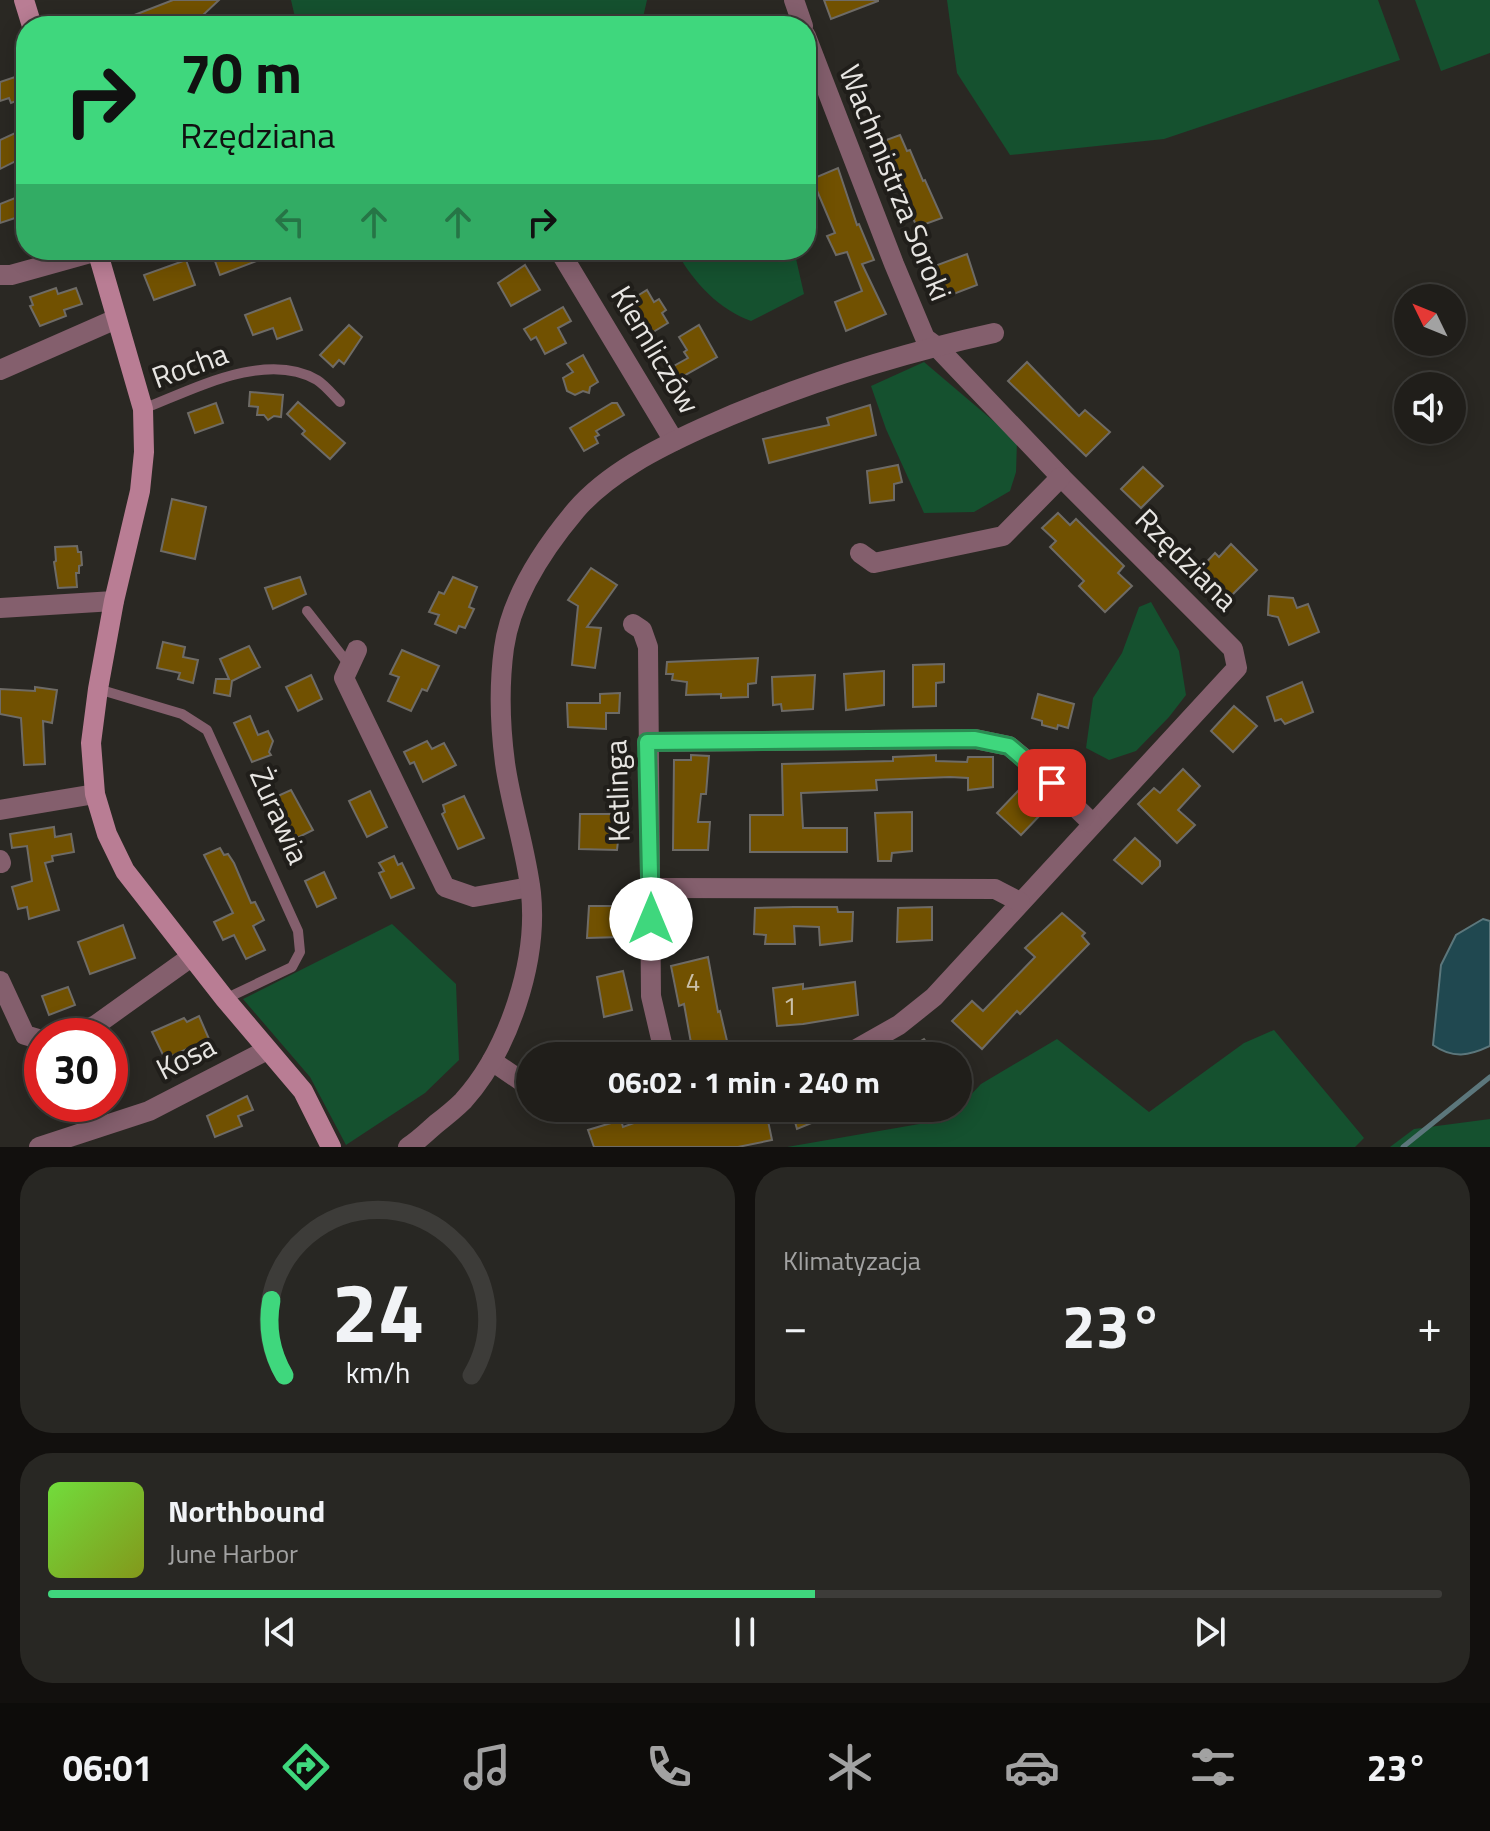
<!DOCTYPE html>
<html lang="pl">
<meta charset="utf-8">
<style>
:root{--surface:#201e1a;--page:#282723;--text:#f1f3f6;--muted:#a2a2a2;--line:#3d3c39;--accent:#3fd77d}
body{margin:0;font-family:"Titillium Web",sans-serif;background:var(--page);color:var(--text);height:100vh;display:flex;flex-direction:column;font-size:30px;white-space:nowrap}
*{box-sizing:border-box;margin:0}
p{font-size:26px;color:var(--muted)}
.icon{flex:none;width:44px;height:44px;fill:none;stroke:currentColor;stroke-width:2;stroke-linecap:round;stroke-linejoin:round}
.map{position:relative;height:1147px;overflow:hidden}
.panel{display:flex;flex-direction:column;gap:20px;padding:20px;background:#12100e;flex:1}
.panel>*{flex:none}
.guide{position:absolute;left:16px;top:16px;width:800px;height:244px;border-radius:32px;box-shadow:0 4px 20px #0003,0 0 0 2px var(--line);background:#3fd77d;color:#111;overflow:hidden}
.needle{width:52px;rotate:313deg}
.buttons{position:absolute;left:1394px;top:284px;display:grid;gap:16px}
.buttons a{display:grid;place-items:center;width:72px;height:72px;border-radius:50%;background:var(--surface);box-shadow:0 4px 20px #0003,0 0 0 2px var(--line);font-size:40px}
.speed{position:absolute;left:24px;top:1018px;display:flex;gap:16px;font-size:40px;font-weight:700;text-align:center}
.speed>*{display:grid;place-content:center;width:104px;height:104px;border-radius:50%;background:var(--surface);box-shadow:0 4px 20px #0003,0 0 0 2px var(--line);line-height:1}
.speed .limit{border:12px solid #d22;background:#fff;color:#111}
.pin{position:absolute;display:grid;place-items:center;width:68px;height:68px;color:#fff;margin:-34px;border-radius:16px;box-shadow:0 4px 12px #0006}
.me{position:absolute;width:88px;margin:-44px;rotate:0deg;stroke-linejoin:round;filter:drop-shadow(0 0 6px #0008)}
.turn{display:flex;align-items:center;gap:28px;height:168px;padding:0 32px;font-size:36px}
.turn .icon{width:104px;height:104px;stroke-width:2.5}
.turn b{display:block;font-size:56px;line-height:68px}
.lanes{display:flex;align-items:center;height:76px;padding:0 32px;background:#0003;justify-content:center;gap:40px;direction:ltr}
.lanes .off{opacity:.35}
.big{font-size:60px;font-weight:700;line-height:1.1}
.panel .card{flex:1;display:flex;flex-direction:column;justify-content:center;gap:12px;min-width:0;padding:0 28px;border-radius:32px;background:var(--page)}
.panel .dial{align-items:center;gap:0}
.dial svg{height:208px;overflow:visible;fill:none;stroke:var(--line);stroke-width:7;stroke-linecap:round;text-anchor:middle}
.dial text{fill:var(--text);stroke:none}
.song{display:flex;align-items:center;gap:24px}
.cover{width:96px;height:96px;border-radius:12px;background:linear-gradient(135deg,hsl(100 70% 55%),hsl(70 70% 35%))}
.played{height:8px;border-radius:4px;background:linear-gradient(90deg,var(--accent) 55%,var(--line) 55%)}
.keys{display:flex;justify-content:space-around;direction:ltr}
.heat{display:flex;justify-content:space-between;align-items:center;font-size:44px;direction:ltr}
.panel .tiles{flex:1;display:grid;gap:20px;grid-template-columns:1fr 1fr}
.card:last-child{grid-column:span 2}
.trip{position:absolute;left:516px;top:1042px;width:456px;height:80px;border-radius:40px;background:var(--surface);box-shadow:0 4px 20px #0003,0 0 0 2px var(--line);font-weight:700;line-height:80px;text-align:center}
.tabs{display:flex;height:128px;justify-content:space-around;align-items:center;background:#0d0c0a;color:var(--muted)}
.tabs .icon{width:56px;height:56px}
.tabs .on{color:var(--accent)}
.tabs b{font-size:36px;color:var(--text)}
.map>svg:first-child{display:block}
</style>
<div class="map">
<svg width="1490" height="1147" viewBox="0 0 1490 1147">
<rect width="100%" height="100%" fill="#2a2823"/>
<g fill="#15512f">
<polygon points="291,0 647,0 641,26 297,26"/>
<polygon points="947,0 1378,0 1400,60 1164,139 1010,155 957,73"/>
<polygon points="1415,0 1490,0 1490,53 1441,71"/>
<path d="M676,250H794L804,294L751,321C719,310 691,280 676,250Z"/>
<polygon points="924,362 1017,441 1016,472 1010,491 974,512 924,513 886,429 871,386"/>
<polygon points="1151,602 1179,651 1186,695 1169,717 1136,751 1109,760 1086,748 1093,698 1122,653 1139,607"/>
<polygon points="392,924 456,984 459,1060 425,1093 346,1145 310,1077 243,999"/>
<polygon points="1274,1030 1364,1138 1355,1147 787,1147 948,1119 981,1084 1057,1039 1149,1112 1244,1043"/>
<polygon points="1490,1119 1490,1147 1390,1147 1414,1129"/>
</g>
<path fill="#204850" stroke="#5c777c" stroke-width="2" d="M1483,919L1490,921V1046C1469,1056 1453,1059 1433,1045L1441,965L1456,935Z"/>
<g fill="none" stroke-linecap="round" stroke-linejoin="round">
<polyline stroke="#5c777c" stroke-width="5" points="1403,1147 1490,1077"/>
</g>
<g fill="#715101" stroke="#6e6b66" stroke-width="2">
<polygon points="173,0 219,0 201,17 175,26 106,26"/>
<polygon points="824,0 878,0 878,1 831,19"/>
<polygon points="18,76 24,98 11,103 9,98 0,101 0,82"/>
<polygon points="26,128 26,156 0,169 0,140"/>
<polygon points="900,135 907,151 910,150 923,181 925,180 942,218 917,227 878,143"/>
<polygon points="838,168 857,225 859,224 874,260 862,264 886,314 846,331 835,302 862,291 847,252 836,255 827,236 835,233 812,179"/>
<polygon points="15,198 21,216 0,223 0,204"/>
<polygon points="211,250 283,250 283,251 220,275"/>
<polygon points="967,254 977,285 943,298 932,267"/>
<polygon points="186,260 195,285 154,300 144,275"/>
<polygon points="525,265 540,290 511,306 498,283"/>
<polygon points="56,288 58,294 76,288 82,304 64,310 66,316 40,326 30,306 33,305 30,297"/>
<polygon points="647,290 654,302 659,299 666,310 662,313 668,323 645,337 637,324 640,322 629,301"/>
<polygon points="290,298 302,330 277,339 273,328 253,335 245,315"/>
<polygon points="563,307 571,321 558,328 566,343 545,354 536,337 531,340 524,329"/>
<polygon points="349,325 362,337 344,364 339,360 333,367 320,355"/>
<polygon points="699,325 717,357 671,383 665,371 688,358 684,352 687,350 679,337"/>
<polygon points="583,355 598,382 590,387 589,393 583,391 575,395 567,391 563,378 573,372 567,364"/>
<polygon points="1027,362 1079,416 1085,410 1110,432 1086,456 1008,381"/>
<polygon points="250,392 283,395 281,417 274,416 268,420 264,415 257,415 258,407 249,406"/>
<polygon points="298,402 345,443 330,459 302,434 305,431 287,414"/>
<polygon points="216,403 223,423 195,433 188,413"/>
<polygon points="612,403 617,403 624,415 596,431 599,435 595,437 598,443 584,451 570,428"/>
<polygon points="870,405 876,435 769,463 763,439 829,425 827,418"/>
<polygon points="898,465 902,482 894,484 894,500 870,503 867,471"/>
<polygon points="1143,467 1163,486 1141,508 1121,489"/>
<polygon points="172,499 206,507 195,559 161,551"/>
<polygon points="1058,513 1070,525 1076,519 1124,566 1118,573 1132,586 1105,612 1079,586 1084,581 1050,547 1056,541 1042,528"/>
<polygon points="1231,544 1257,570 1229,598 1199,570 1215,553 1219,557"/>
<polygon points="77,546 78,552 81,552 82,565 79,566 79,573 76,573 77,587 58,588 54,562 56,561 55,547"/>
<polygon points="591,568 617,585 587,627 601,628 595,668 572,665 578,606 568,600"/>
<polygon points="300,577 306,594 273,609 265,588"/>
<polygon points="453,577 477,587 469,607 474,609 465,628 459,626 456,633 435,624 439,615 429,612 439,592 444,594"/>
<polygon points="1269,596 1293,598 1297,608 1308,604 1319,632 1289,645 1278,617 1268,615"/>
<polygon points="163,642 185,647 183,657 198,660 193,683 178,679 180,673 157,668"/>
<polygon points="249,646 260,667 232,681 230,696 214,693 216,679 229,679 220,659"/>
<polygon points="402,650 439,666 427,691 422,689 411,711 388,701 399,677 390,674"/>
<polygon points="758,658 756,683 748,684 748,697 721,698 721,694 686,695 687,682 672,680 673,674 666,674 667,662"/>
<polygon points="944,664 944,682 936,683 936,706 913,707 913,665"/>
<polygon points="884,671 884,705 846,710 844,674"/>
<polygon points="311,675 322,699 298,711 286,687"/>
<polygon points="815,675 813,709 782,711 781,704 773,705 772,677"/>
<polygon points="1302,682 1313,712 1285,724 1281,719 1275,721 1267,697"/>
<polygon points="35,687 57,690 52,723 43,721 45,764 24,765 21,718 0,714 0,689 35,691"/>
<polygon points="620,693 619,713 606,713 606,729 568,727 567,703 600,703 600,694"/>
<polygon points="1038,694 1074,704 1068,728 1058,725 1057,729 1042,725 1042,721 1032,718"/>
<polygon points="1234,706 1257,726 1233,752 1211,731"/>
<polygon points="250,716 258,735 268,731 273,741 269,752 271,755 252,762 234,723"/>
<polygon points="427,741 432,749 444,743 456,765 423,782 414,762 410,764 404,752"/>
<polygon points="691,755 709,756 706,794 701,794 698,822 710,822 708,850 673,850 674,760 691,760"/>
<polygon points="936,755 936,761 967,762 968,757 993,757 993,787 968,790 968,778 950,777 876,780 877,790 801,793 803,828 847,828 847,852 750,852 750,815 783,815 782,764 893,761 893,757"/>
<polygon points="1183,769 1200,786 1178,810 1195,825 1177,843 1138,804 1154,788 1160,793"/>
<polygon points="1031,787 1047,801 1038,810 1042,813 1021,835 997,813 1018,791 1022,795"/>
<polygon points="291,790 313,830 289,842 271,799"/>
<polygon points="370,791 387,827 367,837 349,801"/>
<polygon points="464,796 484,838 458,849 442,814 445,812 443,805"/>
<polygon points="912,812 912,851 892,853 891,861 878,861 875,813"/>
<polygon points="580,814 621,814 617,850 579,849"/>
<polygon points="54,827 55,837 71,834 74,852 52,856 53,861 45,863 59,910 29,919 27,907 18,909 12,887 32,881 27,846 12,848 10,834"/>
<polygon points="1135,838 1160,861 1160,866 1142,884 1114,860"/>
<polygon points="220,848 224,855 228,854 234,863 251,903 255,902 264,920 253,926 265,950 246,959 234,935 223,940 214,922 233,913 204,855"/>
<polygon points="394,856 398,865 402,863 414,888 391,898 379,873 384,871 379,863"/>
<polygon points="324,872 336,898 317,907 305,881"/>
<polygon points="589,906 621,906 621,937 587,938"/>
<polygon points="794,907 837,907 838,912 853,912 852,941 820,945 819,927 794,926 795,944 765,944 766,935 754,934 755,908"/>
<polygon points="932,907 932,940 897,942 898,908"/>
<polygon points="1062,913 1085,933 1082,936 1089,944 1020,1014 1017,1011 982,1049 952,1021 972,1001 983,1011 1035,957 1025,948"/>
<polygon points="123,925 135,958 90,974 78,942"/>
<polygon points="708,957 718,1012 720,1011 728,1045 693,1054 684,1004 679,1006 671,966"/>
<polygon points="623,971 632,1010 604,1017 597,977"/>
<polygon points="855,982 858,1015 803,1024 777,1026 773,988 803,984 803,989"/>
<polygon points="68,987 75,1005 49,1015 42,996"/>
<polygon points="199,1016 209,1039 165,1059 152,1032 184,1018 187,1022"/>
<polygon points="924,1039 936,1056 896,1056"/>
<polygon points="247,1096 253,1110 238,1116 242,1126 215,1137 207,1116"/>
<polygon points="731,1108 821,1108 824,1118 797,1129 793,1115 768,1121 772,1140 738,1147 594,1147 588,1130 621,1120 623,1127 656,1115 658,1120 670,1116 672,1121"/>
</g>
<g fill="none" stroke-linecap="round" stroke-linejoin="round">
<g stroke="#845f6d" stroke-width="10">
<path d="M143,409C192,390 266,350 317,380C325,385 333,395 340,402"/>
<polyline points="307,611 350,666"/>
<polyline points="98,689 182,714 207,730 298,931 300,952 292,967 225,999"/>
</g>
<g stroke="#845f6d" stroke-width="20">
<polyline points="794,0 803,26"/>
<polyline points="806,36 894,264 925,338 936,346 1061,477 1233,649 1237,668 934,997 899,1025 846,1055 838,1056"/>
<polyline points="559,250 674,441"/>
<polyline points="0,275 11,275 97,251"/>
<polyline points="0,370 116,319"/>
<polyline points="860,553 874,563 1003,536 1061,477"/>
<polyline points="0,608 114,601"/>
<polyline points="633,624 642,630 648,647 651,996 665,1056"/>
<polyline points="357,650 344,678 445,887 474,897 530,887"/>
<polyline points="647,742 975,739 1009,746 1031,764 1092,823"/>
<polyline points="0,810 95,794"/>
<polyline points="0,860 1,863"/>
<polyline points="651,888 995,889 1020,902"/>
<polyline points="0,981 25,1035 42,1040"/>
<polyline points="70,1036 96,1025 191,957"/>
<polyline points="492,1061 530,1087"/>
<polyline points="39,1147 149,1111 267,1050"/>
<path d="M408,1147C418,1141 427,1132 436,1124C445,1117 455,1109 463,1101C509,1050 538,961 531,893C526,849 511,806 505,763C500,725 499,685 504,648C511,598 544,548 576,510C608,473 658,448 702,428C796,386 894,355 994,333"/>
</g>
<g stroke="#b97d94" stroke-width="20">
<polyline points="24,0 32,26"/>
<polyline points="97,250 143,409 144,452 140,491 114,601 98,689 91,743 95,794 107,834 125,871 225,999 303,1091 331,1147"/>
</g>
</g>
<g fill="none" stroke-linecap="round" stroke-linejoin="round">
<g stroke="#298c51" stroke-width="20">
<polyline id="route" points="651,919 647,742 975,739 1009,746 1052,783"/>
</g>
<use href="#route" stroke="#3fd77d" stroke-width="14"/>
</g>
<g text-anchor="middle" stroke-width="8" stroke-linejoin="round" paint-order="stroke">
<g font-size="26" fill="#cac0aa">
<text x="693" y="991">4</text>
<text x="790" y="1015">1</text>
</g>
<g font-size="30" fill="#e7e5e2" stroke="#201e1a">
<text transform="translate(895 183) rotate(68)" y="10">Wachmistrza Soroki</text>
<text transform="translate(655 350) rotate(59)" y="10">Kiemliczów</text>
<text transform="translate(190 366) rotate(-20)" y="10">Rocha</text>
<text transform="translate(1186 560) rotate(45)" y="10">Rzędziana</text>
<text transform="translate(618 791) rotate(-92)" y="10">Ketlinga</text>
<text transform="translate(279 816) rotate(66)" y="10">Żurawia</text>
<text transform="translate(186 1058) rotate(-27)" y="10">Kosa</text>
</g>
</g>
</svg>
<div class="buttons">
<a><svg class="needle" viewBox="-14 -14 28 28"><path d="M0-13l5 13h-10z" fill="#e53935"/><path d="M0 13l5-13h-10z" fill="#a2a2a2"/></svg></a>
<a><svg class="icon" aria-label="sound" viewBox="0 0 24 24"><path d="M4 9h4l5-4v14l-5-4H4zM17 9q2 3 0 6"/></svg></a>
</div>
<div class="speed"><div class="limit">30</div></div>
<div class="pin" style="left:1052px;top:783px;background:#d93025"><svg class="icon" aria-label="arrive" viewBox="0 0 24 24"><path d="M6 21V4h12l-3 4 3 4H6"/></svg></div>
<svg class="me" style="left:651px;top:919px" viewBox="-20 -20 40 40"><circle r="19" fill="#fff"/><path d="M0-13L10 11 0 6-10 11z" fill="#3fd77d"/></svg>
<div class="trip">06:02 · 1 min · 240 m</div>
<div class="guide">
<div class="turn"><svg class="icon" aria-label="right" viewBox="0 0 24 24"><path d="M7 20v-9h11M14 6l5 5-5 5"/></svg><div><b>70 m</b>Rzędziana</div></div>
<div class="lanes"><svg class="icon off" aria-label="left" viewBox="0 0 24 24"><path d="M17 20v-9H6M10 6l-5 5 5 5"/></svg><svg class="icon off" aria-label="ahead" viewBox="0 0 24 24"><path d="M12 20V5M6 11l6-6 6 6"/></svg><svg class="icon off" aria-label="ahead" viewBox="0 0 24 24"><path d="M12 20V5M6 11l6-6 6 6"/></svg><svg class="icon" aria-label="right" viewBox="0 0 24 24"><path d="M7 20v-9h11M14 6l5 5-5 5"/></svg></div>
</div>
</div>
<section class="panel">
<div class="tiles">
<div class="card dial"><svg viewBox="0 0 100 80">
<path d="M14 69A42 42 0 1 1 86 69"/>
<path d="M14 69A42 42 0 0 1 9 40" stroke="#3fd77d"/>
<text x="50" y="56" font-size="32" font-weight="700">24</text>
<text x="50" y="72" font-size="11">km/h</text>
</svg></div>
<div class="card"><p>Klimatyzacja</p>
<div class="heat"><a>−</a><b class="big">23°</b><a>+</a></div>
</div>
<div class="card">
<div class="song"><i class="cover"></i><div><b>Northbound</b><p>June Harbor</p></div></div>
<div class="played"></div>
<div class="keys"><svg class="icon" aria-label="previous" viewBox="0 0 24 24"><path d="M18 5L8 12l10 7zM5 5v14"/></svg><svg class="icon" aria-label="pause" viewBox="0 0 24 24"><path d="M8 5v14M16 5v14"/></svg><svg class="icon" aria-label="next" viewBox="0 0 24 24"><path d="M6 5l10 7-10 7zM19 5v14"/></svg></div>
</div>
</div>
</section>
<nav class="tabs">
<b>06:01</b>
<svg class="icon on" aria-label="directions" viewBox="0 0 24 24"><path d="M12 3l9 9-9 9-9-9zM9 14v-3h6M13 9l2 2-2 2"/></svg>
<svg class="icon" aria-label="music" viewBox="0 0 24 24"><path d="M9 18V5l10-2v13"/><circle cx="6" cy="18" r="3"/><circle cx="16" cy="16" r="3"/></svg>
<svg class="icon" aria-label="phone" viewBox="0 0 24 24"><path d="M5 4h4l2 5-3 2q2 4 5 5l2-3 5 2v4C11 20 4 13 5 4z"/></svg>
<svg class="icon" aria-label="climate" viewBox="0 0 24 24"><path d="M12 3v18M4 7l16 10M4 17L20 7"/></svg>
<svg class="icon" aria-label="car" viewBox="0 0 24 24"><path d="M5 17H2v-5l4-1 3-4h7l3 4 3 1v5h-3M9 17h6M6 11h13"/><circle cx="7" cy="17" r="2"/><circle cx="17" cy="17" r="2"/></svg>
<svg class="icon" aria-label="filters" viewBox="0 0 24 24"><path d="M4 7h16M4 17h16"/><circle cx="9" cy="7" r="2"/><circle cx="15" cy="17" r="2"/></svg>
<b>23°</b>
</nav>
